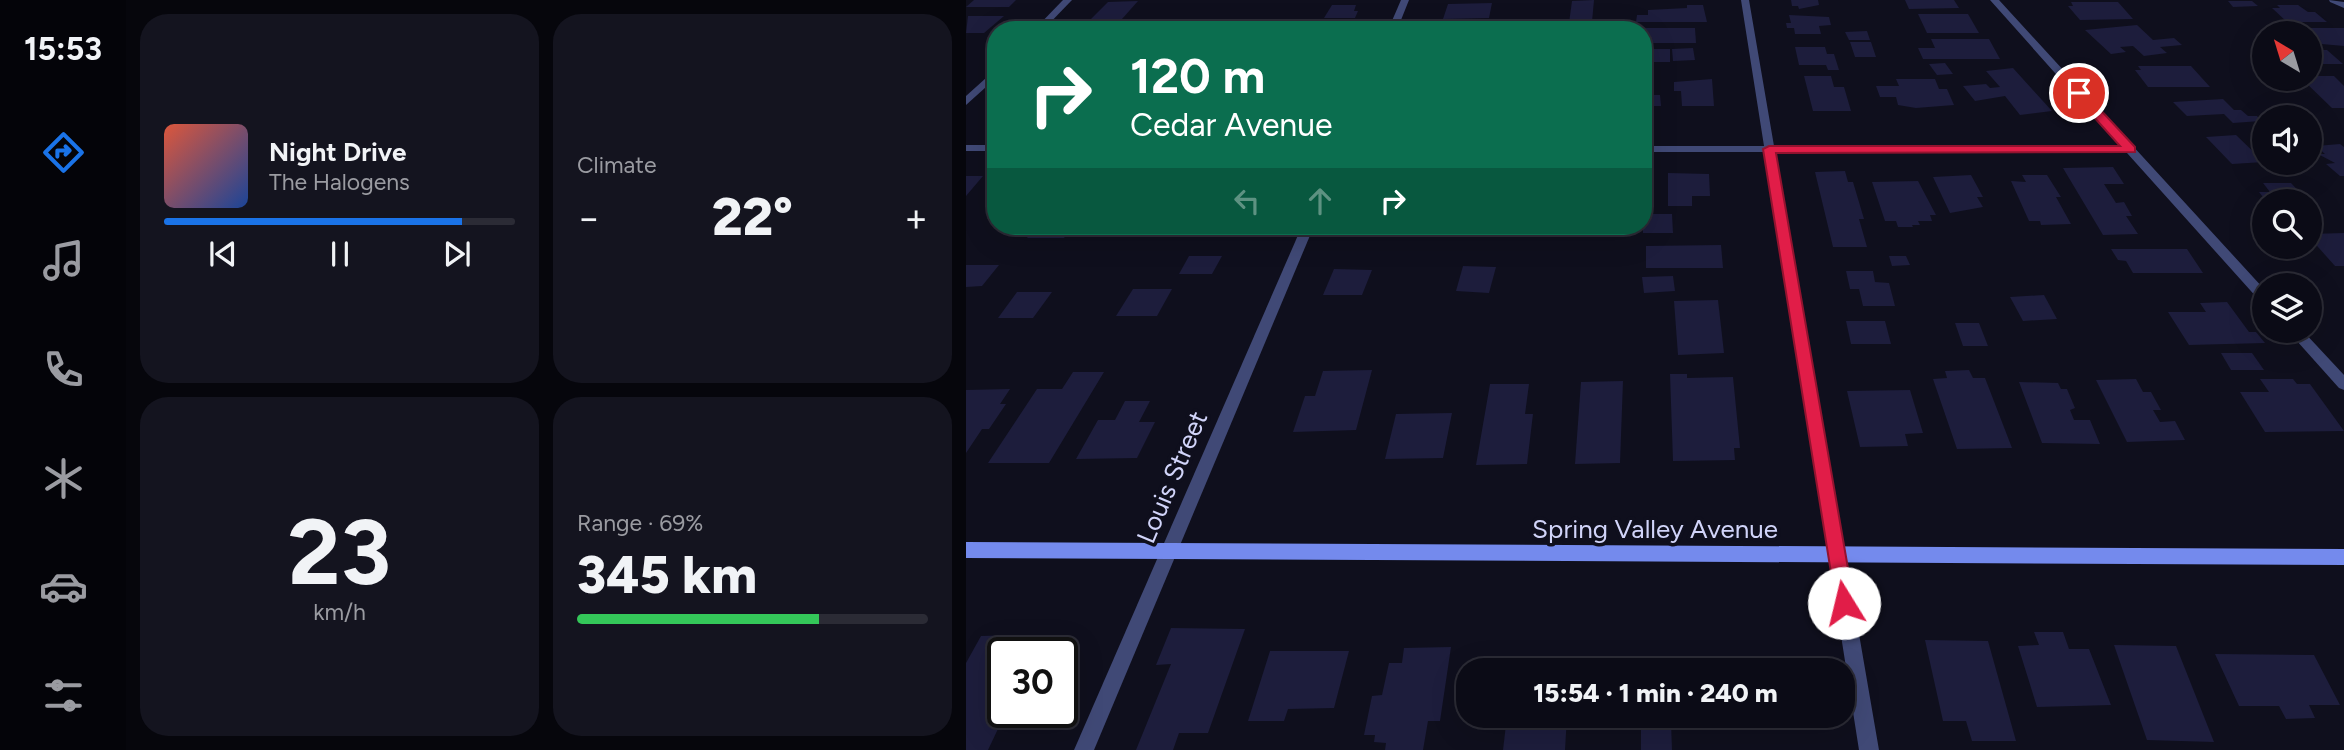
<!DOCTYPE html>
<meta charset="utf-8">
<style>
:root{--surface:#0b0b16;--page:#14141f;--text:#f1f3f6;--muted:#9a9ba1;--line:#2b2b35;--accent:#1a73e8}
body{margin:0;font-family:Figtree,sans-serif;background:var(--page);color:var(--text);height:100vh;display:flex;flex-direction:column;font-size:26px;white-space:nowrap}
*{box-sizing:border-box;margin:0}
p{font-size:23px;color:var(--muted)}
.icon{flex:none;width:38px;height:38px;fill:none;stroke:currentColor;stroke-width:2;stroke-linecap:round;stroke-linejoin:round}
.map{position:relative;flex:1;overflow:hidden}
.panel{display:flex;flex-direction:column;gap:14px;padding:14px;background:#06060c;width:840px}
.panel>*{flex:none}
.banner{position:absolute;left:21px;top:21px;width:665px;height:214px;border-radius:28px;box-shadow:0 7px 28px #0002,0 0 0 2px var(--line);background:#0b6e4f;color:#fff;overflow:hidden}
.needle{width:46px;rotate:322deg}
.fabs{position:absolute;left:1286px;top:21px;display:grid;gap:14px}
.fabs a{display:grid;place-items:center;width:70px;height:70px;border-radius:50%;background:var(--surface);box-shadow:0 7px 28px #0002,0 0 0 2px var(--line);font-size:35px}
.speed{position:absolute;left:21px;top:637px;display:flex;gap:14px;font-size:35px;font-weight:700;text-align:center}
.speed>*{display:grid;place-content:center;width:91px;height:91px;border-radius:50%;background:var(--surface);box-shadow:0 7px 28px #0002,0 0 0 2px var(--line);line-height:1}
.speed .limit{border:4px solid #111;border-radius:10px;background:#fff;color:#111}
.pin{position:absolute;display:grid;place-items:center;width:60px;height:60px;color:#fff;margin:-30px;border:4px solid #fff;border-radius:50%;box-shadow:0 2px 7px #0007}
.me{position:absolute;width:77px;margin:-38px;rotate:351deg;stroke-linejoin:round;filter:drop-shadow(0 0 5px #0008)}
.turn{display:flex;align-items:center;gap:24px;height:147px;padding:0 28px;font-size:32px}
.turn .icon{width:91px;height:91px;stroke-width:2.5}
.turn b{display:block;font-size:49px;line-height:60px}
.lanes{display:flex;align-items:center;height:66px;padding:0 28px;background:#0003;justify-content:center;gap:35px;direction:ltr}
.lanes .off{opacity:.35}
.big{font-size:52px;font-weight:800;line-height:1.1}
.panel .tile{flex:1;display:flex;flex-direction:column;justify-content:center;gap:10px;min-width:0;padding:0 24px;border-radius:28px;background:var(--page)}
.panel .dial{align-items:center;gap:0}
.dial b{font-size:91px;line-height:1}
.song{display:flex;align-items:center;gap:21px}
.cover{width:84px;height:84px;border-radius:10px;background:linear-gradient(135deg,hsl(10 70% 55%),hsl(220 70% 35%))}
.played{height:7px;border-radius:4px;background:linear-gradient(90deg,var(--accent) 85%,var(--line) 85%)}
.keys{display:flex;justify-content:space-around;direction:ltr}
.heat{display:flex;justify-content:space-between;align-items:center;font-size:38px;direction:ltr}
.charge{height:10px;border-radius:5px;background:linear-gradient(90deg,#34c759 69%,var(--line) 0)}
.panel .tiles{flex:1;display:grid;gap:14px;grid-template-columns:repeat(2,1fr)}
.trip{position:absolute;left:490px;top:658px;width:399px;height:70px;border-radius:28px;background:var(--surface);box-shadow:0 7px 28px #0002,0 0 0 2px var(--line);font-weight:800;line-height:70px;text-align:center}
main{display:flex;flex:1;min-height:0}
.tab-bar{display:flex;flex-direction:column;width:126px;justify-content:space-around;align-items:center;background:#040409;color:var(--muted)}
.tab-bar .icon{width:49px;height:49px}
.tab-bar .current{color:var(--accent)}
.tab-bar b{font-size:32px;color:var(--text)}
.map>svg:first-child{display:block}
</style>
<main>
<nav class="tab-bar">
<b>15:53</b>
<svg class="icon current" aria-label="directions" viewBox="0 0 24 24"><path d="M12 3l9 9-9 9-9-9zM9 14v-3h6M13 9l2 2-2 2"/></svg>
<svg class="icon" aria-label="music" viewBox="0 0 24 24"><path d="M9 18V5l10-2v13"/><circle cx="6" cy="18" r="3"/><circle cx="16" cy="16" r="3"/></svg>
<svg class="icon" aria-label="phone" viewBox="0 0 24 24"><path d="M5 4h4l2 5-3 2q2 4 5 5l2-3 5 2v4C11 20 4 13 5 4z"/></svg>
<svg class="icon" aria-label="climate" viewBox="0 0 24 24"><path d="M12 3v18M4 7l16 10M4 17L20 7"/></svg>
<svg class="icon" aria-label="car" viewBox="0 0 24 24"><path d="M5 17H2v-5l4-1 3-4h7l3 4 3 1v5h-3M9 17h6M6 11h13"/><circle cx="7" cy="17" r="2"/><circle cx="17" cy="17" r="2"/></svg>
<svg class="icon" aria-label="filters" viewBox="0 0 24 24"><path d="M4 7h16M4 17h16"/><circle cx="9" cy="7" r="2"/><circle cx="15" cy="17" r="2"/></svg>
</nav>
<section class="panel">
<div class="tiles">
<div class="tile">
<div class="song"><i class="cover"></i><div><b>Night Drive</b><p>The Halogens</p></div></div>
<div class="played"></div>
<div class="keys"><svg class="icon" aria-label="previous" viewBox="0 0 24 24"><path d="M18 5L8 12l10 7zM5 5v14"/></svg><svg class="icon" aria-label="pause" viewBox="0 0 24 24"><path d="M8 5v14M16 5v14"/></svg><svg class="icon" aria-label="next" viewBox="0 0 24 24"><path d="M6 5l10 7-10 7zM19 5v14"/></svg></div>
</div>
<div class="tile"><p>Climate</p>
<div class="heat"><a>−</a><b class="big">22°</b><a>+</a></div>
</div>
<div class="tile dial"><b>23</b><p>km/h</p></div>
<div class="tile"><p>Range · 69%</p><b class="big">345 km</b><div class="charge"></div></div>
</div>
</section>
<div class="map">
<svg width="1378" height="750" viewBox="0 0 1378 750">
<rect width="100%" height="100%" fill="#0f0f1d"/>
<g fill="#1d1d3c">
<polygon points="8,0 50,0 43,7 0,7"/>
<polygon points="628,0 626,22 603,23 606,1"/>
<polygon points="825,0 852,0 853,5 833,9 832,6 826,6"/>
<polygon points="939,0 988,0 993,8 943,9"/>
<polygon points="172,1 156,19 125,19 142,2"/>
<polygon points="1262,1 1286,1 1292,6 1267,7"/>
<polygon points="1105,2 1152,2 1167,19 1114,20 1102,6 1107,6"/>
<polygon points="526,3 523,18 477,19 482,4"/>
<polygon points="366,5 390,5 388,11 392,11 389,18 358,18"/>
<polygon points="721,5 737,5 741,22 670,22 671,15 682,15 682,10 721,8"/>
<polygon points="1311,5 1332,5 1342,12 1349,12 1361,22 1321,22 1306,8 1314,8"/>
<polygon points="952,14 1002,14 1013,33 961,33"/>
<polygon points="823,15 863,17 865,25 853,26 855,34 829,34 828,28 821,28 820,23 825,23"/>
<polygon points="2,16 38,16 18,33 0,33"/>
<polygon points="525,24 524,30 502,30 503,25"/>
<polygon points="1171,25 1187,40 1208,38 1216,45 1194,47 1201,53 1178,56 1167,46 1154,47 1160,52 1145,54 1119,30"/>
<polygon points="677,28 729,28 730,43 677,43"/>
<polygon points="1337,28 1378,28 1378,46 1344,43 1344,33"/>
<polygon points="901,31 904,40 883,40 879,32"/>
<polygon points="965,39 1023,39 1034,59 957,59 952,48 969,48"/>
<polygon points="884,42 905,42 910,57 889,57"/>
<polygon points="829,47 859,47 861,54 868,54 873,70 862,70 860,65 833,65"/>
<polygon points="727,48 729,60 707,61 706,49"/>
<polygon points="687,49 704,49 704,62 688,62"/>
<polygon points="1344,50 1361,50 1377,64 1355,64"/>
<polygon points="979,63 987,74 971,75 963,64"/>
<polygon points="1172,66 1225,66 1244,87 1182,87 1169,70 1175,70"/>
<polygon points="1047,68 1086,111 1054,115 1039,96 1009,101 997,86 1020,84 1024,88 1034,87 1020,71"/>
<polygon points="838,76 865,76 868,87 878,87 885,111 847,111"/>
<polygon points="1344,76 1368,76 1378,86 1378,108 1366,108 1336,79"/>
<polygon points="746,79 748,106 716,106 715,91 708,91 708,82"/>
<polygon points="930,79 969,79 973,89 981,89 988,105 950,108 932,105 930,97 914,97 910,86 933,86"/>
<polygon points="677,87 685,87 684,95 694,95 695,106 677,106"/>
<polygon points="1257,99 1268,110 1275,110 1282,116 1291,116 1295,121 1267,123 1258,114 1221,116 1207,102"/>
<polygon points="1270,135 1298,162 1266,164 1240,137"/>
<polygon points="1374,144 1378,147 1378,176 1374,176 1360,164 1369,163 1352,154 1359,154 1350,146"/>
<polygon points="1147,167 1158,184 1138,184 1150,203 1158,202 1166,216 1160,216 1172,234 1137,235 1097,168"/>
<polygon points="879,171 882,182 887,182 898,219 893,219 901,247 867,247 849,172"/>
<polygon points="702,173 743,174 744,196 726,196 726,206 702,206"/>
<polygon points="1005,175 1017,197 1011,197 1017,207 984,213 967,177"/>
<polygon points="1056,175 1081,175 1095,197 1090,197 1105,224 1075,225 1074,221 1063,221 1045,181 1060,182"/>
<polygon points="0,176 17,176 0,196"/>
<polygon points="952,181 970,215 964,215 966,221 952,221 954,225 946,225 947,227 932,227 930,221 919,221 906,182"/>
<polygon points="1297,183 1325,183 1342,201 1300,201 1293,192 1304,192"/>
<polygon points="677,214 706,214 707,233 677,233"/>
<polygon points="71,226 108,226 98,238 61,238"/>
<polygon points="439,226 459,226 457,234 437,235"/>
<polygon points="1378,233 1378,266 1369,266 1344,238 1344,234"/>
<polygon points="755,245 757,268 680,268 680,246"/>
<polygon points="1145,249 1221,249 1237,273 1167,273 1160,261 1152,260"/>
<polygon points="223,256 256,256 246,274 213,274"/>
<polygon points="923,256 940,256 944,265 926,266"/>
<polygon points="0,265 33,265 16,286 0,287"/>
<polygon points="497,266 530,267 523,293 490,291"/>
<polygon points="368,269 406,270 396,295 357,295"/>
<polygon points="880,271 907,271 909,282 923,283 929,306 897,306 893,289 884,289"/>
<polygon points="707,276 709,291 678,293 676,277"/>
<polygon points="167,289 206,289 191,316 150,316"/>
<polygon points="51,292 86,292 67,318 32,318"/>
<polygon points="1078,295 1091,319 1057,321 1044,297"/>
<polygon points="752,300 758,353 712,355 708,301"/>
<polygon points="1261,302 1283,332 1290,332 1299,343 1223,345 1202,312 1240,312 1234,303"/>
<polygon points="880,321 919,321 925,344 885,344"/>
<polygon points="989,323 1013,323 1022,346 997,346"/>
<polygon points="1255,353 1286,353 1298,370 1265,370"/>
<polygon points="406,370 390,430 327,432 339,396 349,396 357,371"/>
<polygon points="1003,370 1007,378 1019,378 1046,448 991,449 967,379 981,378 979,371"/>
<polygon points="107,372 138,372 83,463 22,463 71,389 96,389"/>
<polygon points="704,374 721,374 721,378 767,377 774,448 768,448 769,460 707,461"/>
<polygon points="1170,379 1177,392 1185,392 1195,410 1187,410 1194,422 1209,421 1219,440 1161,442 1130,380"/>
<polygon points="1294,379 1327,379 1331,384 1344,384 1378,431 1299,432 1274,392 1303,392"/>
<polygon points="657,381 654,463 609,464 615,382"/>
<polygon points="1053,382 1092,383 1095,389 1101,389 1109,408 1104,410 1108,420 1124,420 1134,444 1076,443"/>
<polygon points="524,384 563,384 559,414 567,414 561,464 510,465"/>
<polygon points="44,389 34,404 40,404 23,429 16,429 0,453 0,390"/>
<polygon points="944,390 957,433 939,434 942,446 894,447 881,391"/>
<polygon points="159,401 184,401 173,422 189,422 171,458 110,459 132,420 149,420"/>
<polygon points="486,413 477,458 419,459 430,414"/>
<polygon points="205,628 279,629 242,733 213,733 207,750 170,750 205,664 190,665"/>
<polygon points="1068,632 1097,632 1103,649 1123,649 1145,705 1071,707 1052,646 1073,645"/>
<polygon points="56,635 47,653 37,653 37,712 40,712 22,750 0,750 0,663 15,636"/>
<polygon points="959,640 1022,641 1050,741 1006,741 1000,721 977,721"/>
<polygon points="1148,645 1210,646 1248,742 1181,740"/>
<polygon points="485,647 474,721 462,721 457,750 419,750 420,743 408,742 409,735 398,735 406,696 416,695 423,663 436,663 438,648"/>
<polygon points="304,651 383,651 368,708 322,709 318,721 282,721"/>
<polygon points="1249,654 1348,655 1374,705 1343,705 1349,718 1320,719 1313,706 1273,706"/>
<polygon points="683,656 684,670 639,670 639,657"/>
<polygon points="547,664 597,664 596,670 547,670"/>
<polygon points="789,665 790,670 725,670 725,667"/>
<polygon points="541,716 601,716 599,750 537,750"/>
<polygon points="638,716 684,716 684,720 638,721"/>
<polygon points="744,716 794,716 795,723 744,725"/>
<polygon points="675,722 705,722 706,750 675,750"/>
</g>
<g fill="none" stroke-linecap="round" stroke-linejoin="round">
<g fill="#404976" fill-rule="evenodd">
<polygon points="97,0 106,0 77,30 68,30"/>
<polygon points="435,0 443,0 431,30 422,30"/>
<polygon points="775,0 783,0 808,146 1155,147 1024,0 1033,0 1298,289 1298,302 1293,300 1161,153 810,152 913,750 893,750 799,152 677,152 677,146 798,146"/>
<polygon points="1363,0 1378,2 1378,8 1364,2"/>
<polygon points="30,69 30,78 0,105 0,96"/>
<rect x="0" y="145" width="30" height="6"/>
<polygon points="336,226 348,226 128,750 108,750"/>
<polygon points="1322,331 1337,331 1378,375 1378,390 1373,388"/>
</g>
<polygon fill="#748aed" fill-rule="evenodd" points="0,542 1378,549 1378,565 0,558"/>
</g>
<polygon fill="#e11d48" stroke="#92132f" stroke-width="2" points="1109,91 1117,91 1169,147 1169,152 810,153 888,603 885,610 878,613 871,610 797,149 803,146 1154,146 1109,96"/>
<g text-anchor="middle" stroke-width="7" stroke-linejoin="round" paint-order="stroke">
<g font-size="26" fill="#d1d4f9" stroke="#0f0f1d">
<text transform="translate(206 477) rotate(-67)" y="9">Louis Street</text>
<text x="689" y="538">Spring Valley Avenue</text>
</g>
</g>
</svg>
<div class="fabs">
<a><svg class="needle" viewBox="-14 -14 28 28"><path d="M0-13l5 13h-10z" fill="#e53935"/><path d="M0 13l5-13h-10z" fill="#9a9ba1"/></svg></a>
<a><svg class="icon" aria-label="sound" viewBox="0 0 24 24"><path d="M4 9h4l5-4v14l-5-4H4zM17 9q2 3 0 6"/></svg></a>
<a><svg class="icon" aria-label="search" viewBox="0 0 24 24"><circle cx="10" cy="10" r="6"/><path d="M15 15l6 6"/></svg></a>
<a><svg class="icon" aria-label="layers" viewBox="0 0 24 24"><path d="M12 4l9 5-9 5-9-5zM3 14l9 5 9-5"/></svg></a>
</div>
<div class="speed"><div class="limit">30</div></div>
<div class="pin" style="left:1113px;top:93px;background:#d93025"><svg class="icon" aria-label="arrive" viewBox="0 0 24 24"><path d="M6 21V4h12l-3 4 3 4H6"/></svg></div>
<svg class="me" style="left:878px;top:603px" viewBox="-20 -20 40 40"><circle r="19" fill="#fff"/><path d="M0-13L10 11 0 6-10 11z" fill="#e11d48"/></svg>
<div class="trip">15:54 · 1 min · 240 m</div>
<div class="banner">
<div class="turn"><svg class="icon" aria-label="right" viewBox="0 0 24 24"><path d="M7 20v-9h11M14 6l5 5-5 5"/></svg><div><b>120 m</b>Cedar Avenue</div></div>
<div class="lanes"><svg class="icon off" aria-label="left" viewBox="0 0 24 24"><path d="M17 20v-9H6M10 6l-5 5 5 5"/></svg><svg class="icon off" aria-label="ahead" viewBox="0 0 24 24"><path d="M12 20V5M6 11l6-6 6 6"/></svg><svg class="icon" aria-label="right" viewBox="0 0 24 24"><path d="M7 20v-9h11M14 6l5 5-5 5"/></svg></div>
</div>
</div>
</main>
